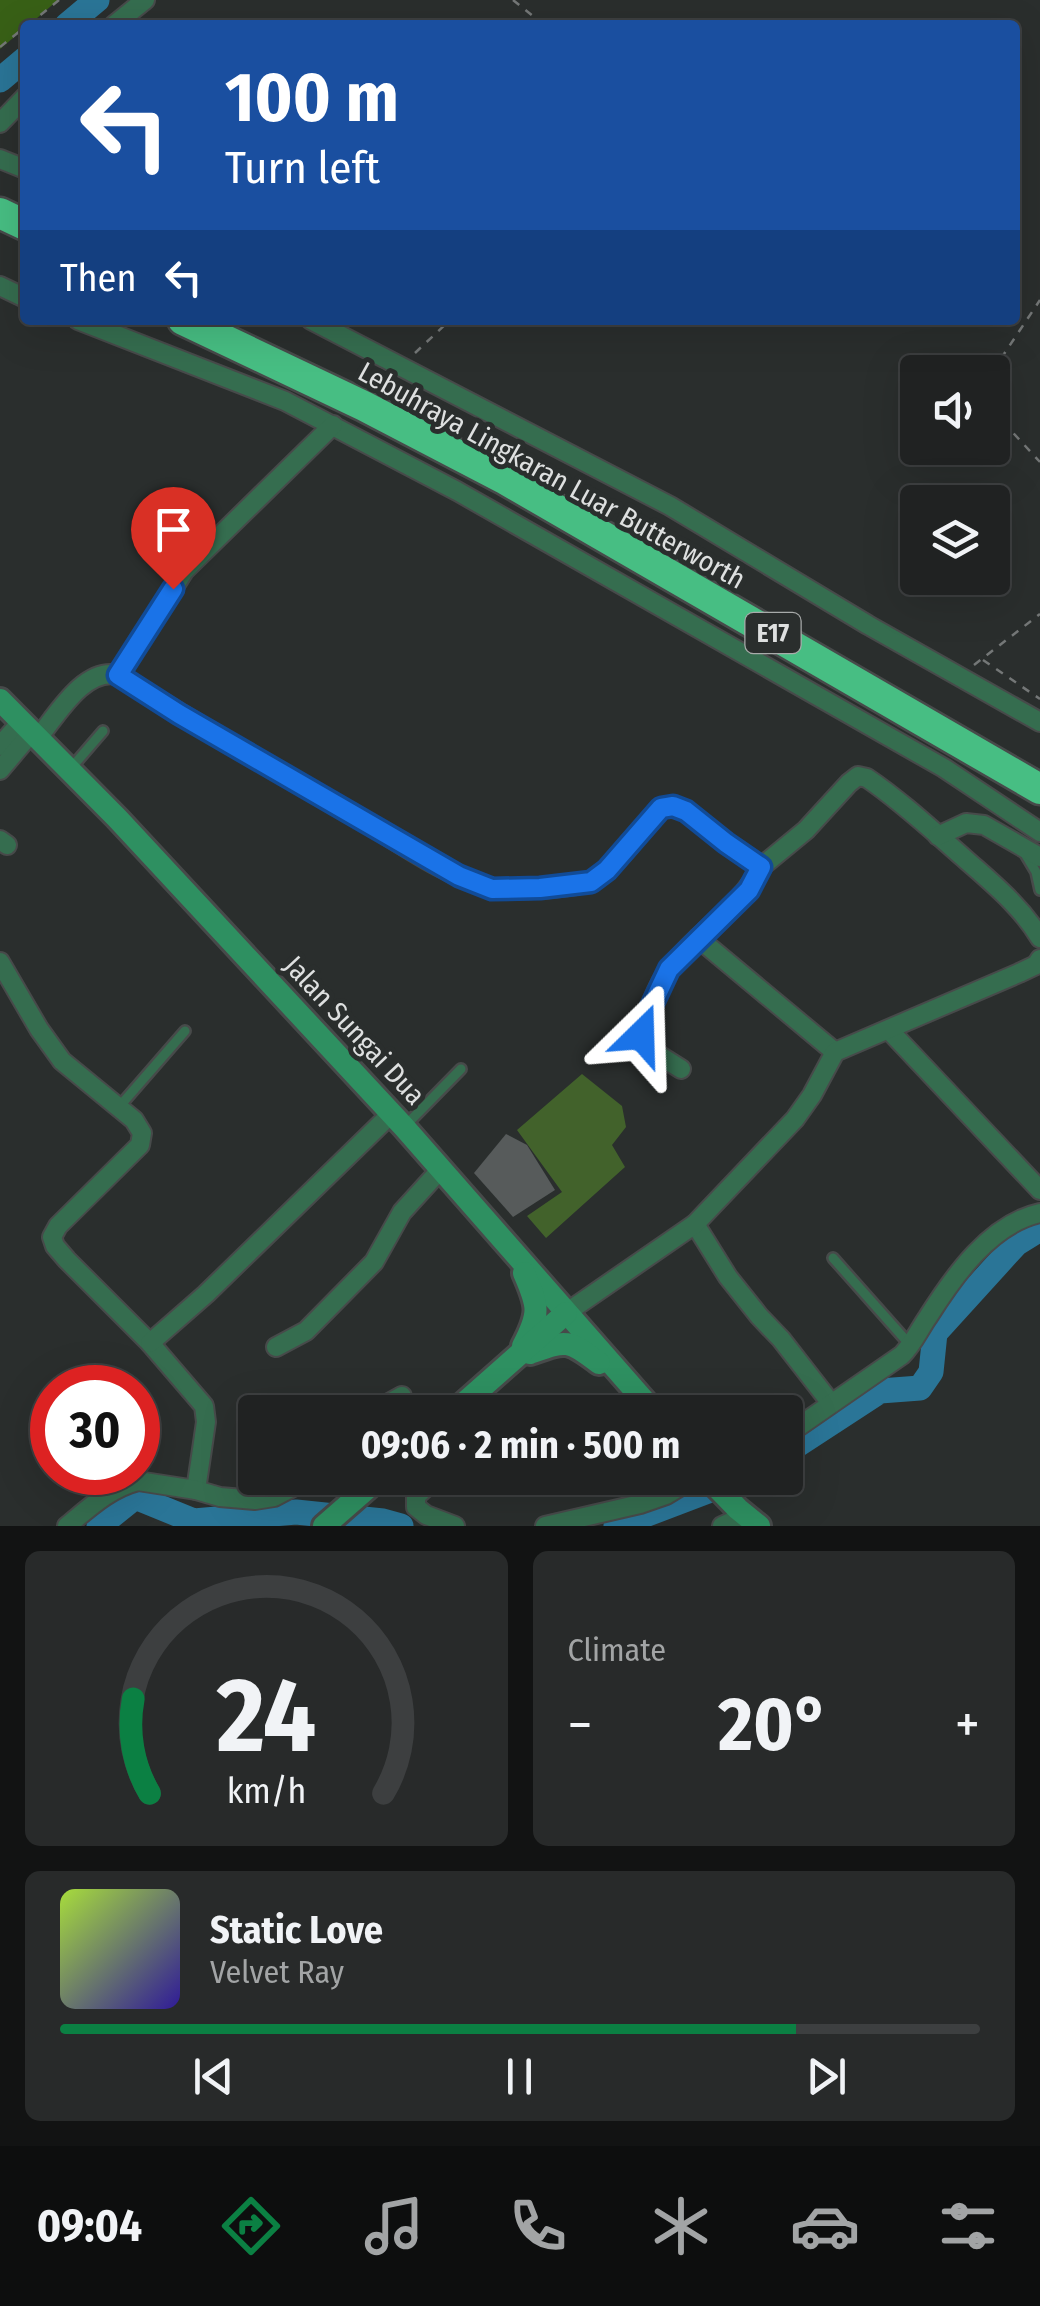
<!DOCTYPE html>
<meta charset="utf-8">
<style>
:root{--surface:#202222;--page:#282a2a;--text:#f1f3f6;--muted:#a2a4a5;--line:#3d3f40;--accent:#0b8043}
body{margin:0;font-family:"Fira Sans Condensed",sans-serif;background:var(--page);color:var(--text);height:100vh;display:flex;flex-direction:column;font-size:38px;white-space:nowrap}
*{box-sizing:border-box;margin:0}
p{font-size:32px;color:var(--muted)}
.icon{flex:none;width:55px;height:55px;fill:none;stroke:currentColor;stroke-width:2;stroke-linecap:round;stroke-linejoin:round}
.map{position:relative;height:1526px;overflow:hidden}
.side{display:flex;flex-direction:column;gap:25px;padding:25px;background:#121313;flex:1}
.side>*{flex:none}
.guide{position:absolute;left:20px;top:20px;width:1000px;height:305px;border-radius:10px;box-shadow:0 10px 40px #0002,0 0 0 2px var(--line);background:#1a4fa0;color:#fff;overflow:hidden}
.buttons{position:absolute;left:900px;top:355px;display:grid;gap:20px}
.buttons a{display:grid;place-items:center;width:110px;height:110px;border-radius:10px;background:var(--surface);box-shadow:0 10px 40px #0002,0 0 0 2px var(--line);font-size:50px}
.speed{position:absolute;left:30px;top:1365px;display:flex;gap:20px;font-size:50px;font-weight:700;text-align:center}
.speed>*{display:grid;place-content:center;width:130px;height:130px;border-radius:50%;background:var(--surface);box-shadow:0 10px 40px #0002,0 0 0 2px var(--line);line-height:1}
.speed .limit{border:15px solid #d22;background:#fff;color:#111}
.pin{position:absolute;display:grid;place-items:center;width:85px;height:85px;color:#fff;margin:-102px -42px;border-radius:50% 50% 50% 0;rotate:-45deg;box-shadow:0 0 10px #0007}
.pin .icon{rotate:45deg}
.me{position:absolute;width:110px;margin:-55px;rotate:22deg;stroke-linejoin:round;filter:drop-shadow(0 0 8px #0008)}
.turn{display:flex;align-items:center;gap:35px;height:210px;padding:0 40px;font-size:45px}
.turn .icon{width:130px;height:130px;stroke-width:2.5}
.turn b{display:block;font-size:70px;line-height:85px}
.then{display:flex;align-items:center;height:95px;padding:0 40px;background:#0003;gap:20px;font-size:38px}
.big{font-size:75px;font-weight:700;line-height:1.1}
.side .card{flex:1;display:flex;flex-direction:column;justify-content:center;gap:15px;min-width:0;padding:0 35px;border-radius:15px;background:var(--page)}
.side .dial{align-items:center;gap:0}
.dial svg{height:260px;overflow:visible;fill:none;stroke:var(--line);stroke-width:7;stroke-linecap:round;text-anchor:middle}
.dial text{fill:var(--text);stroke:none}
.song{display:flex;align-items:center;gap:30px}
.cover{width:120px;height:120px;border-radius:15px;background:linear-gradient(135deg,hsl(80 70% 55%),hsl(250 70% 35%))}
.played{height:10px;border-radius:5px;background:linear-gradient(90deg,var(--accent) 80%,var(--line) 80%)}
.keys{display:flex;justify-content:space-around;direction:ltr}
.heat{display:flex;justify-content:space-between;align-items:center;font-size:55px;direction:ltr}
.side .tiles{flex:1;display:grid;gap:25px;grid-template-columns:1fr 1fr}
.card:last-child{grid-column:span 2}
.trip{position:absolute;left:238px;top:1395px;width:565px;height:100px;border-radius:10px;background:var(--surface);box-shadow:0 10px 40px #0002,0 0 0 2px var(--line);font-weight:700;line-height:100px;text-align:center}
.menu{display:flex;height:160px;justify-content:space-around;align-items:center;background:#0d0e0e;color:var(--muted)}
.menu .icon{width:70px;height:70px}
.menu .current{color:var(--accent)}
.menu b{font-size:45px;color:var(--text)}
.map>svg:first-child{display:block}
</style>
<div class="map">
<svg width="1040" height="1526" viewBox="0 0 1040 1526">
<rect width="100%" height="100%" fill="#2a2e2d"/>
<polygon fill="#42622b" points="582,1074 622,1106 626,1127 612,1145 625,1167 546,1238 527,1216 562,1192 517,1130"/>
<polygon fill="#386016" points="0,0 58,0 29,25 25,25 25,28 0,49"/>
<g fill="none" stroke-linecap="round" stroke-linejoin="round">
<g stroke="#2a7597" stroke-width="25">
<polyline points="67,25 97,0"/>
<polyline points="0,80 25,59"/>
<polyline points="785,1453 880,1391 920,1388 931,1372 935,1333 1016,1244 1040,1229"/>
<polyline points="99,1526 135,1497 194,1521 296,1512 383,1521 401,1526"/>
<polyline points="616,1526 742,1478"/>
</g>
</g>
<polygon fill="#575b5b" points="506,1134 527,1145 555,1190 513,1217 474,1173"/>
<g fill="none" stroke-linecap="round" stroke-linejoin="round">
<g stroke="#474a4a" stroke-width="14">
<g id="lane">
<polyline points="72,767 103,731"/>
<polyline points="1024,852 1036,872 1040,890"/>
<polyline points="119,1107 185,1031"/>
<polyline points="406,1125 461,1069"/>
<polyline points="833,1258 911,1346"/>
</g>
</g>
<g stroke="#474a4a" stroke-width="22">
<g id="street">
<polyline points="114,25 145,0"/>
<polyline points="0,123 25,97"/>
<polyline points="0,159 25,169"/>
<polyline points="0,286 25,298"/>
<polyline points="78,320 285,401 457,491 944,768 1040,832"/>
<polyline points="311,320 670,506 868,625 1040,722"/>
<polyline points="118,675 184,571 333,425"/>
<path d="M38,738C57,715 84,667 118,675C198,725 279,772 360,819C401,843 442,874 488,887C506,892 577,889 593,880C616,868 642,828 661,808L673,807L687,811L726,843L761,867L806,830L849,783L858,776L867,778C901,801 933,831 964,858C992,883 1021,906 1040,938"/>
<polyline points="0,746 21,722"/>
<polyline points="0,770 32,732"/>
<polyline points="938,836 966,823 984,825 1040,857"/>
<polyline points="0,840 7,845"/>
<polyline points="698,938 835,1052"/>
<polyline points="0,962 39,1029 62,1061 134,1120 142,1133 140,1145 58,1226 52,1237 55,1246 67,1260 150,1343 204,1406 206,1422 196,1490"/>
<polyline points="889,1030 1040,1190"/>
<path d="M681,1069L643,1045L641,1040C643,1020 658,983 671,967C699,931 740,908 761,867"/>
<polyline points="695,1224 728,1277 759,1316 781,1339 830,1402"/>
<polyline points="566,1313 695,1224 795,1119 812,1095 835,1052 1019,973 1036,965 1040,959"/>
<polyline points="150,1343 206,1294 391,1114"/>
<polyline points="276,1347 306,1331 374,1262 402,1212 441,1169"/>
<polyline points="373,1412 402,1396"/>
<path d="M785,1436L902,1355C913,1344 919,1330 928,1317C954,1276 990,1224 1040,1213"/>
<polyline points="436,1478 416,1496 416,1507 426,1515 455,1526"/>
<path d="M67,1526C89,1508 110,1488 138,1481L196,1490L220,1497L255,1500L274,1497L310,1478"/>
<polyline points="545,1526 640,1504 666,1495 694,1478"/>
<polyline points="722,1526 746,1515"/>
</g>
</g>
<g stroke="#474a4a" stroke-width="28">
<g id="secondary">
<polyline points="0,700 117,818 404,1127 654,1412"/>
<path d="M523,1346C540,1313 539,1307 524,1273"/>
<path d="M530,1353C567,1340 567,1339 599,1363"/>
<polyline points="454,1412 566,1313"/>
<polyline points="708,1478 738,1509 759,1526"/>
<polyline points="324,1526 379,1478"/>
</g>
</g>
<g stroke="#474a4a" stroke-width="35">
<g id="highway">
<polyline points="0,213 25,225"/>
<polyline points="183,320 364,406 506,480 1040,789"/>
</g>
</g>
<g stroke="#747777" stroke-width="2.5" stroke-dasharray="8 8" stroke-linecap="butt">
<polyline points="513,0 544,25"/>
<polyline points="28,25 59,0"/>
<polyline points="0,47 25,27"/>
<polyline points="415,353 450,320"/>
<polyline points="992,372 1040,300"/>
<polyline points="992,410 1040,462"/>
<polyline points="983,660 1040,699"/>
<polyline points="974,665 1040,614"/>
</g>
<use href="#lane" stroke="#356d4f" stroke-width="9"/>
<use href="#street" stroke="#356d4f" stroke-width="18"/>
<use href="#secondary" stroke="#2e9061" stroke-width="22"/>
<use href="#highway" stroke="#47be83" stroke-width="30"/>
</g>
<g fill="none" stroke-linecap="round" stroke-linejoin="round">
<g stroke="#114b97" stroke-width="25">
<polyline id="route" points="173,589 118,675 179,714 459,876 492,889 540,888 591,882 607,870 661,808 673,806 686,811 726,843 761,867 749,890 669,969 644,1022 641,1035"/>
</g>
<use href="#route" stroke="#1a73e8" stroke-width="18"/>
</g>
<g text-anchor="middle" stroke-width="10" stroke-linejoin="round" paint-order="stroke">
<rect fill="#2a2e2d" stroke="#a8abaa" stroke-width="2.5" x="745.5" y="613" width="55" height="40" rx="8"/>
<g font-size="25" font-weight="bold" fill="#dee0e0">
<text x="773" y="642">E17</text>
</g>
<g font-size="28" fill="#dee0e0" stroke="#2a2e2d">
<text transform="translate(552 475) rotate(29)" y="10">Lebuhraya Lingkaran Luar Butterworth</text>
<text transform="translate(355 1030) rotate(47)" y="10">Jalan Sungai Dua</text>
</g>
</g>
</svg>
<div class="buttons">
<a><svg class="icon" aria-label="sound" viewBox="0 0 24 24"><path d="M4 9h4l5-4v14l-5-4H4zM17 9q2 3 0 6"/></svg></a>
<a><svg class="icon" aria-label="layers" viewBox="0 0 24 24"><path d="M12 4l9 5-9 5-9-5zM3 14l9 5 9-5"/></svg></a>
</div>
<div class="speed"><div class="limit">30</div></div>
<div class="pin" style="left:173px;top:589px;background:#d93025"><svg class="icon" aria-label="arrive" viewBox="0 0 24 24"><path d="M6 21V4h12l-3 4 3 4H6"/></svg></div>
<svg class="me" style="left:641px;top:1035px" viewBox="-20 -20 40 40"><path d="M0-17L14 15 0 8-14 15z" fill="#1a73e8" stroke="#fff" stroke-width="4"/></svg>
<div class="trip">09:06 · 2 min · 500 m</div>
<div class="guide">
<div class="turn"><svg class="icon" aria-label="left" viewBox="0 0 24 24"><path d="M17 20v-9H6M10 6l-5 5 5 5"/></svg><div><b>100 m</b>Turn left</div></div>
<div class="then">Then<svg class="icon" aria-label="left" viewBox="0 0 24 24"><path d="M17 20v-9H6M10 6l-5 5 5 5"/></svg></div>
</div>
</div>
<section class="side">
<div class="tiles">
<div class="card dial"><svg viewBox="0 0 100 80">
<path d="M14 69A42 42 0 1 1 86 69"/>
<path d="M14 69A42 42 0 0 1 9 40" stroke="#0b8043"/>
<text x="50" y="56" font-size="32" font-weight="700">24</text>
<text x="50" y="72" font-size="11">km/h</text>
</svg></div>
<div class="card"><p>Climate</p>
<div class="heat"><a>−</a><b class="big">20°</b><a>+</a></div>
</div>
<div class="card">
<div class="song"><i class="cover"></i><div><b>Static Love</b><p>Velvet Ray</p></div></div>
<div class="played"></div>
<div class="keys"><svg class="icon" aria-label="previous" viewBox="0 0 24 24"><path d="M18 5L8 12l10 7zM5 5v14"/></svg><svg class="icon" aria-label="pause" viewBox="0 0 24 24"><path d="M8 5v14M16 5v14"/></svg><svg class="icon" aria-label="next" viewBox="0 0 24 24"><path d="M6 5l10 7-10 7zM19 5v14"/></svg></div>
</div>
</div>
</section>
<nav class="menu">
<b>09:04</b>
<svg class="icon current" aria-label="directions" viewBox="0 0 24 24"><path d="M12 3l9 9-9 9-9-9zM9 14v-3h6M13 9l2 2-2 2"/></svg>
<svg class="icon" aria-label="music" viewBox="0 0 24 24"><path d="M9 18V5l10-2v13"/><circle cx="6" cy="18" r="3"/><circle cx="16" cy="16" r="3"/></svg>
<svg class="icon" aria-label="phone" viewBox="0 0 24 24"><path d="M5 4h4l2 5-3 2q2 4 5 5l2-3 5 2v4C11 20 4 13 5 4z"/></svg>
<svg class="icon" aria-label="climate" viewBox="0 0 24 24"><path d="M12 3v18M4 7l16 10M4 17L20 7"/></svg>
<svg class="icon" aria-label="car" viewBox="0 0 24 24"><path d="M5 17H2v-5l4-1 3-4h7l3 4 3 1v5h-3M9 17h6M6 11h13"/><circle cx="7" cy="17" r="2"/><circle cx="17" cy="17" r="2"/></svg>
<svg class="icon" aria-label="filters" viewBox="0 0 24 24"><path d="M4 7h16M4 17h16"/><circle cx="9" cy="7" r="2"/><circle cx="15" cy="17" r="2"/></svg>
</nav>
